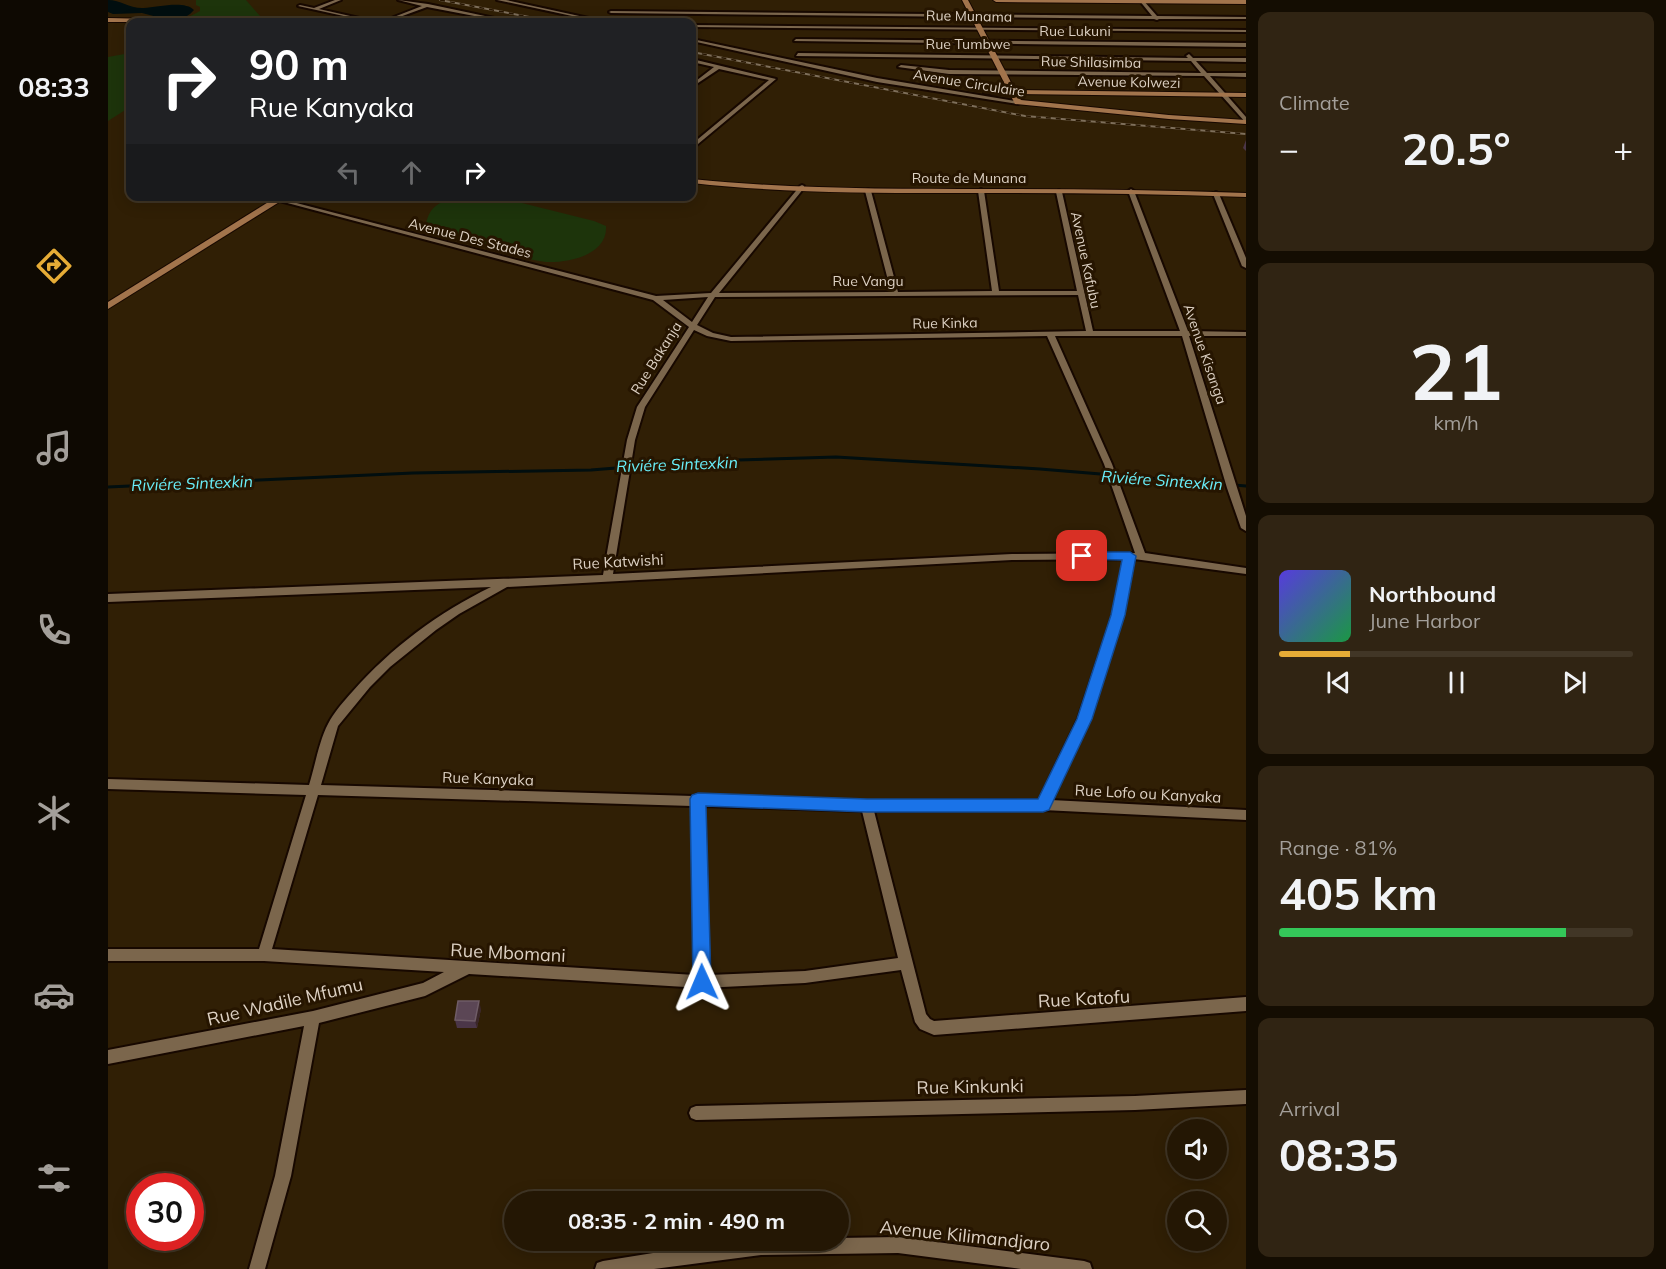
<!DOCTYPE html>
<meta charset="utf-8">
<style>
:root{--surface:#241704;--page:#302413;--text:#f1f3f6;--muted:#a39f9a;--line:#413626;--accent:#e6ac36}
body{margin:0;font-family:Mulish,sans-serif;background:var(--page);color:var(--text);height:100vh;display:flex;flex-direction:column;font-size:22px;white-space:nowrap}
*{box-sizing:border-box;margin:0}
p{font-size:20px;color:var(--muted)}
.icon{flex:none;width:33px;height:33px;fill:none;stroke:currentColor;stroke-width:2;stroke-linecap:round;stroke-linejoin:round}
.map{position:relative;flex:1;overflow:hidden}
.drawer{display:flex;flex-direction:column;gap:12px;padding:12px;background:#140d02;width:420px}
.drawer>*{flex:none}
.guide{position:absolute;left:18px;top:18px;width:570px;height:183px;border-radius:12px;box-shadow:0 3px 15px #0003,0 0 0 2px var(--line);background:#202124;color:#fff;overflow:hidden}
.fabs{position:absolute;left:1059px;top:1119px;display:grid;gap:12px}
.fabs a{display:grid;place-items:center;width:60px;height:60px;border-radius:50%;background:var(--surface);box-shadow:0 3px 15px #0003,0 0 0 2px var(--line);font-size:30px}
.speed{position:absolute;left:18px;top:1173px;display:flex;gap:12px;font-size:30px;font-weight:700;text-align:center}
.speed>*{display:grid;place-content:center;width:78px;height:78px;border-radius:50%;background:var(--surface);box-shadow:0 3px 15px #0003,0 0 0 2px var(--line);line-height:1}
.speed .limit{border:9px solid #d22;background:#fff;color:#111}
.pin{position:absolute;display:grid;place-items:center;width:51px;height:51px;color:#fff;margin:-26px;border-radius:12px;box-shadow:0 3px 9px #0006}
.me{position:absolute;width:66px;margin:-33px;rotate:359deg;stroke-linejoin:round;filter:drop-shadow(0 0 4px #0008)}
.turn{display:flex;align-items:center;gap:21px;height:126px;padding:0 24px;font-size:27px}
.turn .icon{width:78px;height:78px;stroke-width:2.5}
.turn b{display:block;font-size:42px;line-height:51px}
.lanes{display:flex;align-items:center;height:57px;padding:0 24px;background:#0003;justify-content:center;gap:30px;direction:ltr}
.lanes .off{opacity:.35}
.big{font-size:45px;font-weight:700;line-height:1.1}
.drawer .tile{flex:1;display:flex;flex-direction:column;justify-content:center;gap:9px;min-width:0;padding:0 21px;border-radius:12px;background:var(--page)}
.drawer .dial{align-items:center;gap:0}
.dial b{font-size:78px;line-height:1}
.song{display:flex;align-items:center;gap:18px}
.cover{width:72px;height:72px;border-radius:9px;background:linear-gradient(135deg,hsl(250 70% 55%),hsl(140 70% 35%))}
.played{height:6px;border-radius:3px;background:linear-gradient(90deg,var(--accent) 20%,var(--line) 20%)}
.keys{display:flex;justify-content:space-around;direction:ltr}
.heat{display:flex;justify-content:space-between;align-items:center;font-size:33px;direction:ltr}
.charge{height:9px;border-radius:4px;background:linear-gradient(90deg,#34c759 81%,var(--line) 0)}
.trip{position:absolute;left:396px;top:1191px;width:345px;height:60px;border-radius:30px;background:var(--surface);box-shadow:0 3px 15px #0003,0 0 0 2px var(--line);font-weight:700;line-height:60px;text-align:center}
main{display:flex;flex:1;min-height:0}
.tab-bar{display:flex;flex-direction:column;width:108px;justify-content:space-around;align-items:center;background:#0e0902;color:var(--muted)}
.tab-bar .icon{width:42px;height:42px}
.tab-bar .on{color:var(--accent)}
.tab-bar b{font-size:27px;color:var(--text)}
.map>svg:first-child{display:block}
</style>
<main>
<nav class="tab-bar">
<b>08:33</b>
<svg class="icon on" aria-label="directions" viewBox="0 0 24 24"><path d="M12 3l9 9-9 9-9-9zM9 14v-3h6M13 9l2 2-2 2"/></svg>
<svg class="icon" aria-label="music" viewBox="0 0 24 24"><path d="M9 18V5l10-2v13"/><circle cx="6" cy="18" r="3"/><circle cx="16" cy="16" r="3"/></svg>
<svg class="icon" aria-label="phone" viewBox="0 0 24 24"><path d="M5 4h4l2 5-3 2q2 4 5 5l2-3 5 2v4C11 20 4 13 5 4z"/></svg>
<svg class="icon" aria-label="climate" viewBox="0 0 24 24"><path d="M12 3v18M4 7l16 10M4 17L20 7"/></svg>
<svg class="icon" aria-label="car" viewBox="0 0 24 24"><path d="M5 17H2v-5l4-1 3-4h7l3 4 3 1v5h-3M9 17h6M6 11h13"/><circle cx="7" cy="17" r="2"/><circle cx="17" cy="17" r="2"/></svg>
<svg class="icon" aria-label="filters" viewBox="0 0 24 24"><path d="M4 7h16M4 17h16"/><circle cx="9" cy="7" r="2"/><circle cx="15" cy="17" r="2"/></svg>
</nav>
<div class="map">
<svg width="1138" height="1269" viewBox="0 0 1138 1269">
<rect width="100%" height="100%" fill="#301f05"/>
<g fill="#1d340b">
<polygon points="88,0 138,0 152,16 144,22 75,20 92,11 92,7 88,5"/>
<polygon points="22,53 22,107 0,121 0,57"/>
<path d="M348,197H390L486,221L498,226C500,255 461,263 438,262C417,260 395,250 375,245C356,240 333,237 318,225C321,206 332,202 348,197Z"/>
</g>
<path fill="#010e0f" d="M0,0C13,0 22,9 36,8C49,7 77,0 86,10C77,21 62,22 49,22L53,18L34,13L5,14L0,12Z"/>
<g fill="none" stroke-linecap="round" stroke-linejoin="round">
<polyline stroke="#010e0f" stroke-width="3" points="0,487 305,473 483,470 596,461 728,457 932,469 1138,486"/>
<g stroke="#170800" stroke-width="4">
<g id="street">
<polygon points="227,0 233,0 211,9 269,22 263,22 190,6 192,5 206,8"/>
<polygon points="290,0 320,4 405,22 398,22 319,7 278,22 273,22 314,6"/>
<polygon points="389,0 398,0 499,22 492,22"/>
<polygon points="1031,0 1035,0 1049,16 1138,17 1138,19 1051,19 1049,20 1046,19 503,13 501,12 503,11 1044,16"/>
<polygon points="584,25 1138,30 1138,32 584,27"/>
<polygon points="584,39 769,78 913,102 910,104 769,82 584,41"/>
<polygon points="688,39 1138,43 1138,47 686,41"/>
<polygon points="690,53 1080,58 1078,56 1081,54 1085,58 1138,58 1138,62 1088,61 1099,73 1138,73 1138,77 1102,76 1138,117 1138,123 1096,76 841,74 790,67 793,65 841,70 1093,73 1083,61 688,56"/>
<polygon points="584,59 668,79 584,149 584,144 661,80 611,69 584,87 584,84 606,67 584,62"/>
<polygon points="878,90 904,90 907,92 904,94 876,93"/>
<path d="M694,185L696,186V188L611,293L783,292L757,191L760,189L763,191L790,292L884,291L870,191L873,189L876,191L891,291H969L948,192L951,190L954,192L985,331H1072L1020,191L1023,189L1026,191L1080,331L1138,332V336H1081L1138,516V531L1133,528L1119,488L1074,336H947L1004,464L1037,553L1138,568V574L1026,559L1015,614L982,719L943,800L1138,810V820L935,810L766,811L818,1014L822,1019L826,1021L1138,997V1011L826,1035L812,1029L807,1022L793,970L697,983L594,988L361,974L317,996L211,1023L183,1176L157,1269H141L167,1176L196,1026L0,1064V1050L205,1011L315,983L336,972L156,961H0V949H151L198,795L0,789V779L201,785C207,766 211,741 220,724C226,712 236,701 245,691C283,648 331,612 383,587L0,602V594L495,575L519,440L529,407L581,327L545,300L168,200L173,199L548,296L603,293L692,186ZM970,295L978,331L623,337L605,333L589,325L607,297ZM600,297L584,322L555,300ZM586,330L599,336L623,341L939,336L996,464L1027,553L904,554L505,574L527,440L537,407ZM1016,559L1005,614L970,719L931,800L759,801L595,796L590,794L585,796L213,785L230,726L262,687L282,667L328,630L351,614L399,587L904,560ZM210,795L584,806L587,975L164,949ZM596,806L754,811L790,958L697,971L601,975Z"/>
<polygon points="1108,192 1111,194 1138,258 1138,268 1134,266 1105,194"/>
<polygon points="1138,1090 1138,1104 1027,1110 588,1120 583,1118 581,1113 583,1108 588,1106 1027,1096"/>
<polygon points="790,1237 976,1261 982,1263 984,1269 913,1269 790,1253 653,1255 546,1269 487,1269 489,1263 495,1261 589,1246 638,1240 730,1240 730,1238"/>
</g>
</g>
<g stroke="#170800" stroke-width="2">
<g id="secondary">
<polygon points="854,0 860,0 907,90 1138,93 1138,97 909,94 913,100 1061,115 1138,120 1138,124 1061,119 907,104"/>
<polygon points="885,0 1138,0 1138,4 888,2"/>
<polygon points="0,18 91,20 94,22 0,22"/>
<path d="M584,179C682,189 781,189 879,189C965,189 1052,190 1138,193V197C1052,194 965,193 879,193C781,193 682,194 584,183Z"/>
<polygon points="170,196 181,196 0,309 0,302"/>
</g>
</g>
<use href="#street" fill="#7b664c" fill-rule="evenodd"/>
<use href="#secondary" fill="#a2744c" fill-rule="evenodd"/>
<g stroke="#7e6f5b" stroke-width="2">
<g id="rail">
<polyline points="332,0 448,22"/>
<polyline points="584,52 917,116 1138,134"/>
</g>
</g>
<use href="#rail" stroke="#261500" stroke-width="1.5" stroke-dasharray="5" stroke-linecap="butt"/>
</g>
<g fill="#4b3648">
<polygon points="1138,140 1138,151 1135,148"/>
<polygon points="373,1009 369,1028 349,1028 347,1020"/>
</g>
<polygon fill="#3a2628" points="371,1001 373,1009 369,1028 367,1021"/>
<polygon fill="#5b4655" stroke="#6f5c67" stroke-width="1.5" points="350,1001 371,1001 367,1021 347,1020"/>
<polygon fill="#1a73e8" stroke="#114b97" stroke-width="1.5" points="974,552 1022,552 1028,556 1017,615 984,719 941,810 935,812 759,812 598,806 603,982 601,988 594,991 588,988 585,982 582,799 584,795 590,793 759,799 930,799 969,719 1003,615 1014,560 970,559 968,556"/>
<g text-anchor="middle" stroke-width="6" stroke-linejoin="round" paint-order="stroke">
<g font-size="14" fill="#ddd1c3" stroke="#261500">
<text transform="translate(861 16) rotate(1)" y="5">Rue Munama</text>
<text x="967" y="36">Rue Lukuni</text>
<text x="860" y="49">Rue Tumbwe</text>
<text transform="translate(983 62) rotate(1)" y="5">Rue Shilasimba</text>
<text transform="translate(1021 82) rotate(1)" y="5">Avenue Kolwezi</text>
<text transform="translate(861 83) rotate(9)" y="5">Avenue Circulaire</text>
<text x="861" y="183">Route de Munana</text>
<text transform="translate(362 238) rotate(14)" y="5">Avenue Des Stades</text>
<text transform="translate(978 260) rotate(78)" y="5">Avenue Kafubu</text>
<text x="760" y="286">Rue Vangu</text>
<text transform="translate(837 323) rotate(-1)" y="5">Rue Kinka</text>
<text transform="translate(1097 354) rotate(71)" y="5">Avenue Kisanga</text>
<text transform="translate(548 358) rotate(-58)" y="5">Rue Bakanja</text>
</g>
<g font-size="15" fill="#ddd1c3" stroke="#261500">
<text transform="translate(510 562) rotate(-3)" y="5">Rue Katwishi</text>
<text transform="translate(380 779) rotate(2)" y="5">Rue Kanyaka</text>
<text transform="translate(1040 794) rotate(3)" y="5">Rue Lofo ou Kanyaka</text>
</g>
<g font-size="16" font-style="italic" fill="#69eff9" stroke="#261500">
<text transform="translate(569 464) rotate(-2)" y="6">Riviére Sintexkin</text>
<text transform="translate(1054 480) rotate(4)" y="6">Riviére Sintexkin</text>
<text transform="translate(84 483) rotate(-2)" y="6">Riviére Sintexkin</text>
</g>
<g font-size="18" fill="#ddd1c3" stroke="#261500">
<text transform="translate(400 953) rotate(3)" y="6">Rue Mbomani</text>
<text transform="translate(976 999) rotate(-3)" y="6">Rue Katofu</text>
<text transform="translate(177 1002) rotate(-13)" y="6">Rue Wadile Mfumu</text>
<text transform="translate(862 1087) rotate(-1)" y="6">Rue Kinkunki</text>
<text transform="translate(857 1236) rotate(6)" y="6">Avenue Kilimandjaro</text>
</g>
</g>
</svg>
<div class="fabs">
<a><svg class="icon" aria-label="sound" viewBox="0 0 24 24"><path d="M4 9h4l5-4v14l-5-4H4zM17 9q2 3 0 6"/></svg></a>
<a><svg class="icon" aria-label="search" viewBox="0 0 24 24"><circle cx="10" cy="10" r="6"/><path d="M15 15l6 6"/></svg></a>
</div>
<div class="speed"><div class="limit">30</div></div>
<div class="pin" style="left:974px;top:556px;background:#d93025"><svg class="icon" aria-label="arrive" viewBox="0 0 24 24"><path d="M6 21V4h12l-3 4 3 4H6"/></svg></div>
<svg class="me" style="left:594px;top:982px" viewBox="-20 -20 40 40"><path d="M0-17L14 15 0 8-14 15z" fill="#1a73e8" stroke="#fff" stroke-width="4"/></svg>
<div class="trip">08:35 · 2 min · 490 m</div>
<div class="guide">
<div class="turn"><svg class="icon" aria-label="right" viewBox="0 0 24 24"><path d="M7 20v-9h11M14 6l5 5-5 5"/></svg><div><b>90 m</b>Rue Kanyaka</div></div>
<div class="lanes"><svg class="icon off" aria-label="left" viewBox="0 0 24 24"><path d="M17 20v-9H6M10 6l-5 5 5 5"/></svg><svg class="icon off" aria-label="ahead" viewBox="0 0 24 24"><path d="M12 20V5M6 11l6-6 6 6"/></svg><svg class="icon" aria-label="right" viewBox="0 0 24 24"><path d="M7 20v-9h11M14 6l5 5-5 5"/></svg></div>
</div>
</div>
<section class="drawer">
<div class="tile"><p>Climate</p>
<div class="heat"><a>−</a><b class="big">20.5°</b><a>+</a></div>
</div>
<div class="tile dial"><b>21</b><p>km/h</p></div>
<div class="tile">
<div class="song"><i class="cover"></i><div><b>Northbound</b><p>June Harbor</p></div></div>
<div class="played"></div>
<div class="keys"><svg class="icon" aria-label="previous" viewBox="0 0 24 24"><path d="M18 5L8 12l10 7zM5 5v14"/></svg><svg class="icon" aria-label="pause" viewBox="0 0 24 24"><path d="M8 5v14M16 5v14"/></svg><svg class="icon" aria-label="next" viewBox="0 0 24 24"><path d="M6 5l10 7-10 7zM19 5v14"/></svg></div>
</div>
<div class="tile"><p>Range · 81%</p><b class="big">405 km</b><div class="charge"></div></div>
<div class="tile"><p>Arrival</p><b class="big">08:35</b></div>
</section>
</main>
